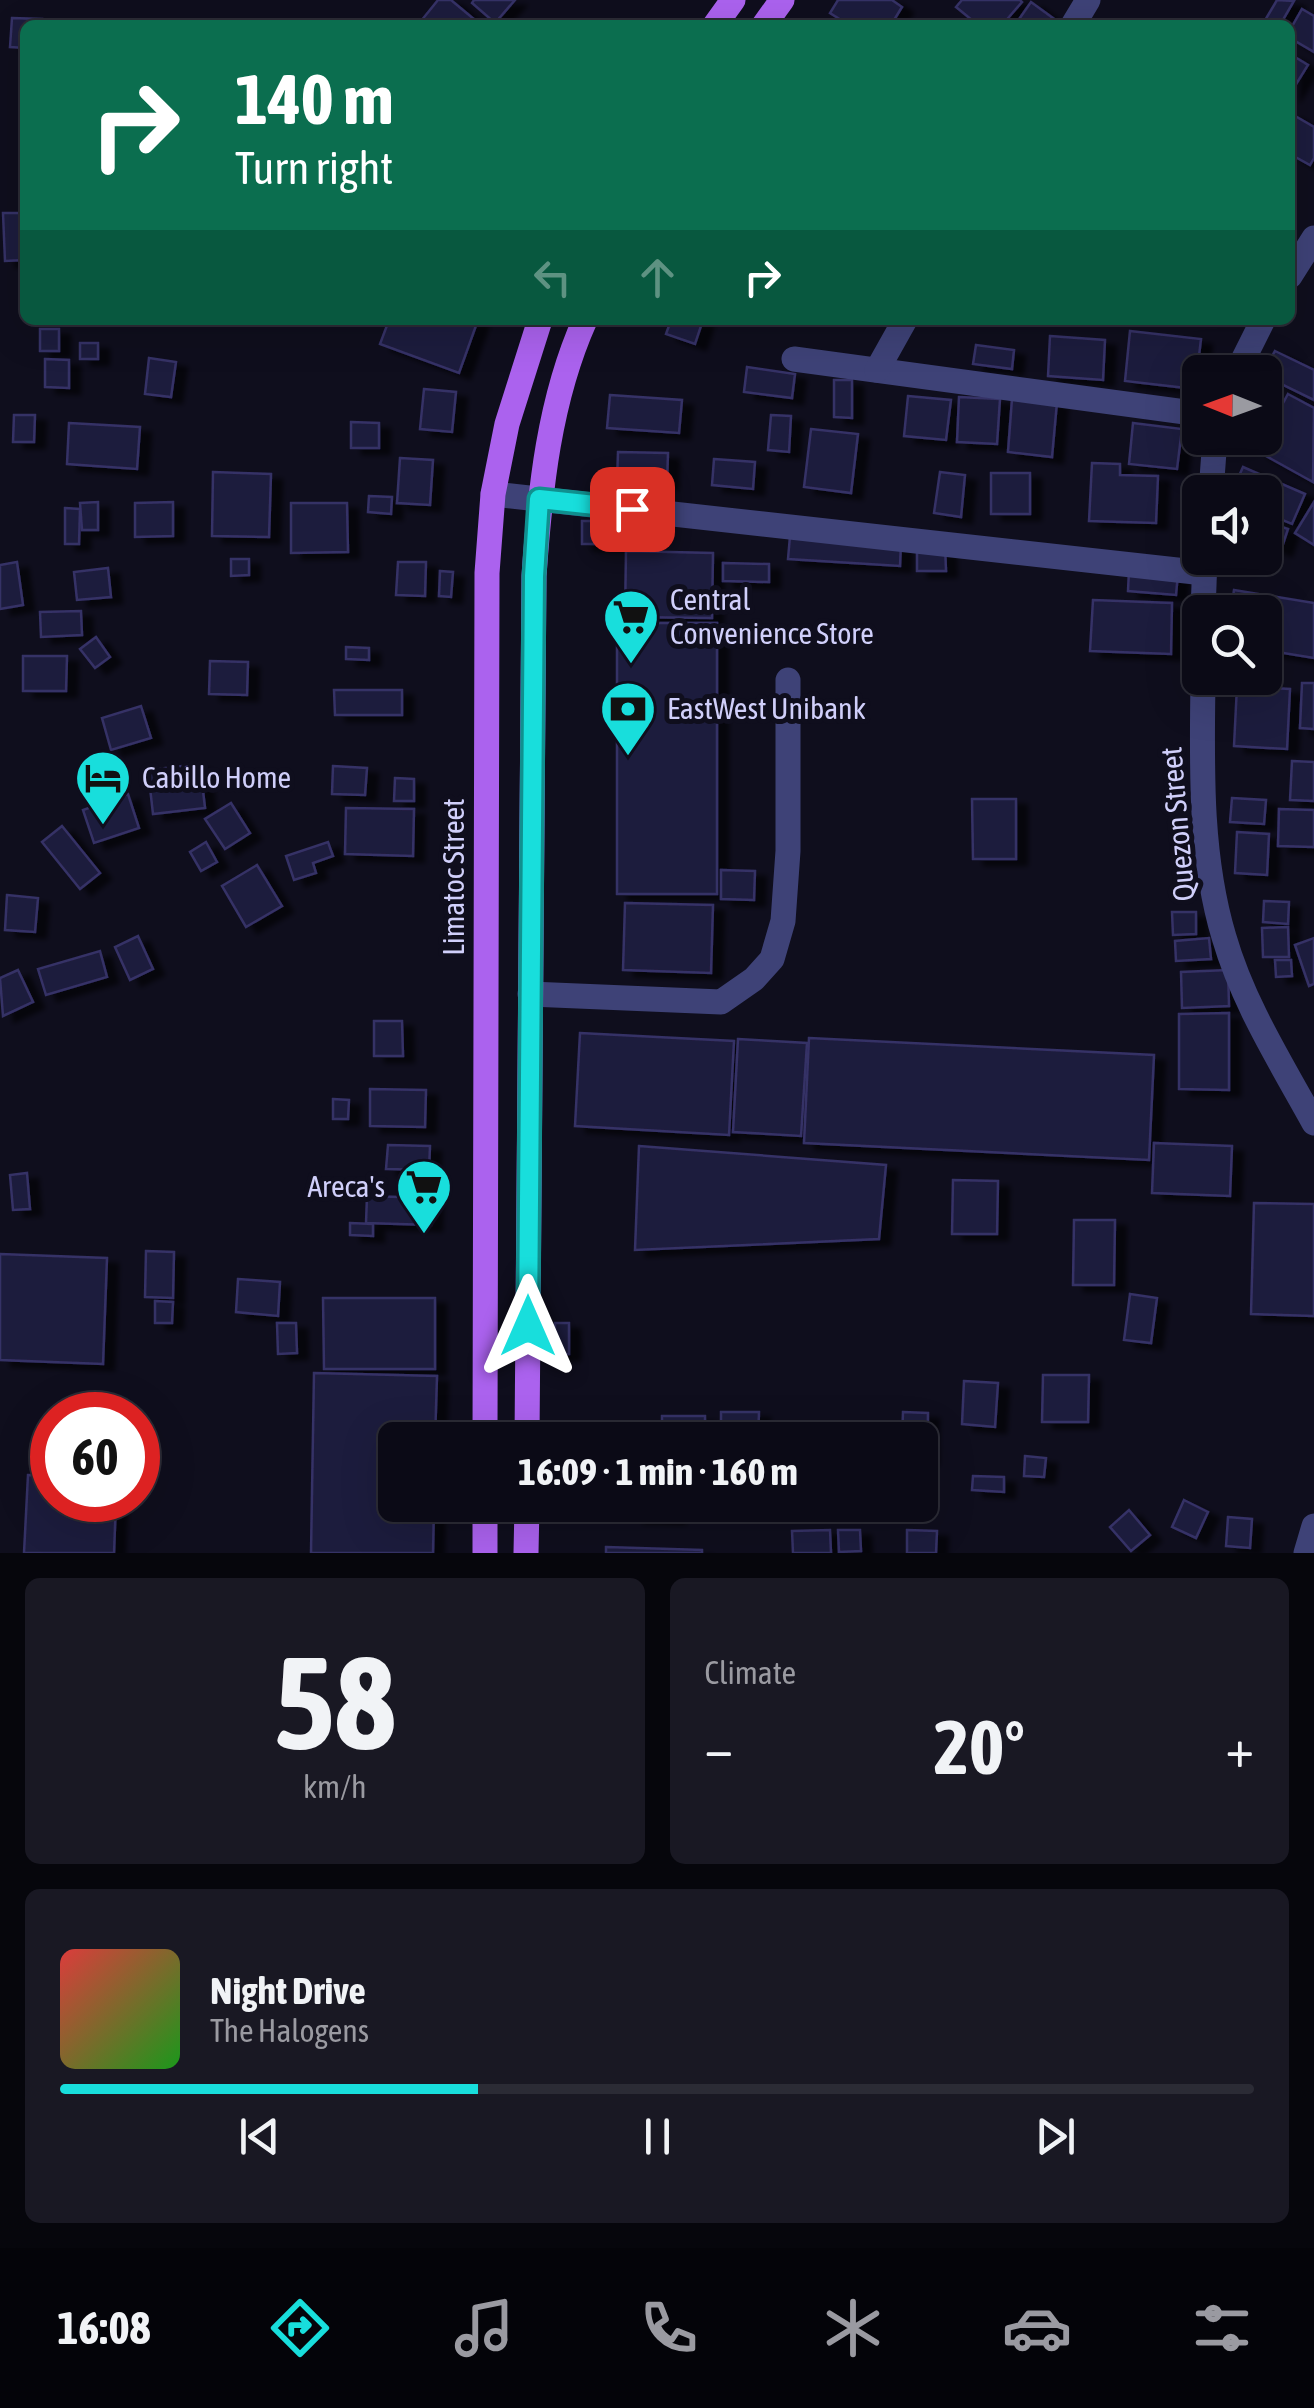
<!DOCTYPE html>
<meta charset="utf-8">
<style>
:root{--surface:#0b0a16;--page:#191823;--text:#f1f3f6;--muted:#9a9aa1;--line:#2b2b35;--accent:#18dedc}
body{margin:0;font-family:"Asap Condensed",sans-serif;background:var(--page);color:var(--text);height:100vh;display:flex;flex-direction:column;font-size:38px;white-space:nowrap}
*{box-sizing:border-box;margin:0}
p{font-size:32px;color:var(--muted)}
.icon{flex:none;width:55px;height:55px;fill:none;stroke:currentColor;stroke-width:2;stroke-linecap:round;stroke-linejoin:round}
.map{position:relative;height:1553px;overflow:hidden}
.drawer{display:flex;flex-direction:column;gap:25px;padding:25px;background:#06060c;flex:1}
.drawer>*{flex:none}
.banner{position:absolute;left:20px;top:20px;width:1275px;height:305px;border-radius:15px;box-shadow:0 10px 40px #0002,0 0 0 2px var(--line);background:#0b6e4f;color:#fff;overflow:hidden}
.needle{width:65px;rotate:271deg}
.buttons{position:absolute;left:1182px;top:355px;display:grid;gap:20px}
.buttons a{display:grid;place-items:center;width:100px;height:100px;border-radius:15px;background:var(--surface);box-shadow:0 10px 40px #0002,0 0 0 2px var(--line);font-size:50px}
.speed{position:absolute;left:30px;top:1392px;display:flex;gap:20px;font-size:50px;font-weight:700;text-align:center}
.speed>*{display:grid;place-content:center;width:130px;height:130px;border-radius:50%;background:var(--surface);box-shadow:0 10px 40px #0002,0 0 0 2px var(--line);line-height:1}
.speed .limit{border:15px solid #d22;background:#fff;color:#111}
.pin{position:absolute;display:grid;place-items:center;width:85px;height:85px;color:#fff;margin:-42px;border-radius:20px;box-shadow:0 5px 15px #0006}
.me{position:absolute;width:110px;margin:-55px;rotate:0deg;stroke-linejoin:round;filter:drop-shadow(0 0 8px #0008)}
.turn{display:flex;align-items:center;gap:35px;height:210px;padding:0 50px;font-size:45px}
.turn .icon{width:130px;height:130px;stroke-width:2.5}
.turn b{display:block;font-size:70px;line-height:85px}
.lanes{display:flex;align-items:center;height:95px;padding:0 50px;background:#0003;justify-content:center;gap:50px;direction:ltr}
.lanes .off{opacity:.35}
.big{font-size:75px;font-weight:700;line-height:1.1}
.drawer .widget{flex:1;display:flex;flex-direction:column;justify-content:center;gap:15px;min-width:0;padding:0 35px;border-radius:15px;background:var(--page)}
.drawer .dial{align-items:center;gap:0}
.dial b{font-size:130px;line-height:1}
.song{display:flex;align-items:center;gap:30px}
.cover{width:120px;height:120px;border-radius:15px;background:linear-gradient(135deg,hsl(0 70% 55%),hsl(120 70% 35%))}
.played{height:10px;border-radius:5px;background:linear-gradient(90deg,var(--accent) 35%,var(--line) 35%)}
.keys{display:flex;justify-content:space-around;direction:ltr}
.heat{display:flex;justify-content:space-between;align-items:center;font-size:55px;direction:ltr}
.drawer .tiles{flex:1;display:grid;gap:25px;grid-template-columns:1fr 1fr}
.widget:last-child{grid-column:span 2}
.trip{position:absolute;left:378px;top:1422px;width:560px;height:100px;border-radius:15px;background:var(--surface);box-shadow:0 10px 40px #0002,0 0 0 2px var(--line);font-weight:700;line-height:100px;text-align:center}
.dock{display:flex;height:160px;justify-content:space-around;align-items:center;background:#040409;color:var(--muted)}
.dock .icon{width:70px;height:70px}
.dock .current{color:var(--accent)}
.dock b{font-size:45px;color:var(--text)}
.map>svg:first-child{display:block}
</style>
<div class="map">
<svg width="1314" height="1553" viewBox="0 0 1314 1553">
<defs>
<filter id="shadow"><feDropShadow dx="11" dy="6" stdDeviation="2.5" flood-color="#0009"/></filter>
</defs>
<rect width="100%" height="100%" fill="#0f0e1d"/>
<g fill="#1f1c3c" stroke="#353166" stroke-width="2.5" filter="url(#shadow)">
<polygon points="438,0 451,0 481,25 426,25 421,21"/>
<polygon points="474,0 515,0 495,23 472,3"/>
<polygon points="838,0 892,0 902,7 891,25 849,25 830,13"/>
<polygon points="962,0 1020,0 1022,2 1002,25 978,25 956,7"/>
<polygon points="1277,0 1294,1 1280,25 1270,25 1264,22"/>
<polygon points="1031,2 1061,24 1060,25 1015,25"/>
<polygon points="1302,9 1314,16 1314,52 1290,38 1290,30"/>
<polygon points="12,18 42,19 41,25 25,25 25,48 10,47"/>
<polygon points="1290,54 1308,65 1290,94"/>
<polygon points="1290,113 1314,127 1314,158 1310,165 1290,154"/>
<polygon points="3,213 25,213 25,260 5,261"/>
<polygon points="389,320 478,320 459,373 380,344"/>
<polygon points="671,320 703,320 695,344 666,334"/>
<rect x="40" y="329" width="19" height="22"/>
<polygon points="1130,331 1201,339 1195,389 1125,381"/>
<polygon points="1050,336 1105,340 1103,380 1048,376"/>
<rect x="80" y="343" width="18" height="16"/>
<polygon points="976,345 1014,350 1012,369 973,364"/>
<polygon points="1275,351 1314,370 1314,400 1265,376 1263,372"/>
<polygon points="149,358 176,362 171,397 145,394"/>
<polygon points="45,359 69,360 69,388 45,387"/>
<polygon points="747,367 795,374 792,398 744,392"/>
<polygon points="834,380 852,380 852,418 834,417"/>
<polygon points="424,389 456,392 452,432 420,429"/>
<polygon points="1288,394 1314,408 1313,482 1257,451"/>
<polygon points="610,395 682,400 679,433 607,428"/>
<polygon points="908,396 951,400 946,440 904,436"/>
<polygon points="959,397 1000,399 997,444 957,442"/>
<polygon points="1012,399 1057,402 1052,457 1008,452"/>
<polygon points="14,415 35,415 34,442 13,442"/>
<polygon points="771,415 791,416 789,452 768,450"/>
<polygon points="351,422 379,423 379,448 351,448"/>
<polygon points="69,423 140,427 137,469 67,464"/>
<polygon points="1133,423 1182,429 1177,469 1129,464"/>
<polygon points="811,429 858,434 851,493 804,487"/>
<polygon points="618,452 668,453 667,483 617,482"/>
<polygon points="400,458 433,460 430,505 397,503"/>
<polygon points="714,459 755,462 753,489 712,485"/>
<polygon points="1092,463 1120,464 1120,475 1158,476 1156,523 1089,521"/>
<polygon points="1243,467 1305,494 1292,524 1265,513 1265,492 1232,492"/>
<polygon points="213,472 271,474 269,537 212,536"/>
<polygon points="940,472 965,475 961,517 934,513"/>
<rect x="991" y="473" width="39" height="41"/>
<polygon points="369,496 392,497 391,514 368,512"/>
<polygon points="98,502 98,530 82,530 80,503"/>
<polygon points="173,502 173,536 135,537 135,503"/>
<polygon points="1314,502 1314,545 1295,533"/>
<polygon points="291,503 347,503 348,552 291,553"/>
<polygon points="65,508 80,509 79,544 65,544"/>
<rect x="582" y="521" width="36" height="23"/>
<polygon points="1265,521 1288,529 1281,550 1265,544"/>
<polygon points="790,536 901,543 900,566 788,559"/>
<polygon points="917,545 945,545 946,571 917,571"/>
<polygon points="626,551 713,553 712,618 625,617"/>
<polygon points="231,559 249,559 249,575 231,576"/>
<polygon points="17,562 23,605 0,609 0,565"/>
<polygon points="398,562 426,562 425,596 396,595"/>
<polygon points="723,563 769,564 769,582 723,581"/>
<polygon points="108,568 111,597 77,600 74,572"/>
<polygon points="1129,570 1178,573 1176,595 1128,591"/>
<polygon points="440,571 453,572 451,597 439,596"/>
<polygon points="1234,590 1314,603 1314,658 1265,650 1265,612 1231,612"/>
<polygon points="1093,600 1172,603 1171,654 1090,651"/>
<polygon points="81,611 82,635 41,637 40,612"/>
<rect x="617" y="623" width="100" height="271"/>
<polygon points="96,637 110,657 95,668 80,649"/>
<polygon points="346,647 369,648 369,660 346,659"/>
<polygon points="23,656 67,656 66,691 23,691"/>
<polygon points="210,661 248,662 247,695 209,694"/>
<polygon points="1302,683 1314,683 1314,729 1300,728"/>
<polygon points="1237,686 1290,689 1287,749 1234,746"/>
<polygon points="334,690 402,690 402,715 335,715"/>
<polygon points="141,706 151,738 111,750 102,718"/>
<polygon points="1292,761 1314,762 1314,801 1290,800"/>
<polygon points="200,764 205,808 153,814 148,770"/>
<polygon points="333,766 367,768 365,795 332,794"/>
<polygon points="395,778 414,779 414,801 394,801"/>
<polygon points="128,794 139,828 94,843 83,810"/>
<polygon points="1232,798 1266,800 1264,824 1230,822"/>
<polygon points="972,799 1016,799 1016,859 973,859"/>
<polygon points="231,803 250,833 225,849 205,819"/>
<polygon points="346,808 414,809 413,856 345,854"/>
<polygon points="1279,809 1314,810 1314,847 1278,846"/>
<polygon points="62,826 100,873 80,889 42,842"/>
<polygon points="1237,832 1269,834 1267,875 1235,873"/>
<polygon points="206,842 217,862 201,871 190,852"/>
<polygon points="328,842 333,856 313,863 316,873 294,880 286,856"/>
<polygon points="257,865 282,906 246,927 222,886"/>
<polygon points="721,870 755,871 754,900 721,899"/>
<polygon points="7,895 38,898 35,932 5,930"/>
<polygon points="1264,901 1289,902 1288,924 1263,922"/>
<polygon points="625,903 713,905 711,973 623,970"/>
<polygon points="1172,912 1196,912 1196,934 1173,935"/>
<polygon points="1288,927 1289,957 1263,957 1262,928"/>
<polygon points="138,936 153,969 130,980 115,947"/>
<polygon points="1209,938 1211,959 1176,961 1175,941"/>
<polygon points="1314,938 1314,984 1309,986 1295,945"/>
<polygon points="100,951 107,977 46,995 38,969"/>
<polygon points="1275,960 1291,960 1292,976 1276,977"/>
<polygon points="18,970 33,1002 3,1016 0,978"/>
<polygon points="1228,970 1229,1006 1182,1008 1181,972"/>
<polygon points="1229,1013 1229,1090 1179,1089 1179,1014"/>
<polygon points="374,1021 402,1021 403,1056 374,1056"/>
<polygon points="580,1033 734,1041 729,1135 575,1126"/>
<polygon points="809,1038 1154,1055 1149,1160 804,1143"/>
<polygon points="738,1039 807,1043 801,1136 733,1132"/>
<polygon points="370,1089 426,1090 425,1127 370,1126"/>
<polygon points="333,1099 349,1100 348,1119 333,1119"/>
<polygon points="1154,1143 1232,1146 1230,1196 1152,1193"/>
<polygon points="388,1145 430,1146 429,1170 386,1169"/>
<polygon points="639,1146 886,1165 879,1239 635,1250"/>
<polygon points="27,1173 30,1209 13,1210 10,1175"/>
<polygon points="953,1180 998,1181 997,1234 952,1234"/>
<polygon points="367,1196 432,1198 431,1225 366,1223"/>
<polygon points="1254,1203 1314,1204 1314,1316 1251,1314"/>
<polygon points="1074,1220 1115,1220 1114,1285 1073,1285"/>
<polygon points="350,1223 373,1224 373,1236 350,1235"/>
<polygon points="146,1251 174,1252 173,1298 145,1297"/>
<polygon points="0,1254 107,1258 103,1364 0,1360"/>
<polygon points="238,1279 280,1282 278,1316 236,1312"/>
<polygon points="1130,1294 1157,1298 1151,1343 1124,1340"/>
<polygon points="323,1298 435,1298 435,1369 324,1369"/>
<polygon points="155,1301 173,1302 172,1323 155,1323"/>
<polygon points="277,1323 296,1323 297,1353 278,1354"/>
<rect x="555" y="1323" width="14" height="31"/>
<polygon points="314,1373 437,1376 435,1440 395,1440 395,1505 434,1505 433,1553 311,1553"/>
<polygon points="1043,1375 1089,1375 1088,1422 1042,1422"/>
<polygon points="964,1381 998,1383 995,1427 962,1424"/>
<polygon points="721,1412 759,1412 758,1440 721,1440"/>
<polygon points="903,1412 928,1413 927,1459 920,1459 920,1440 902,1440"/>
<rect x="662" y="1416" width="43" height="24"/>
<polygon points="872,1423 874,1440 830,1440 829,1426"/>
<polygon points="778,1430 819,1431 819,1440 778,1440"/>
<polygon points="1025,1456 1046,1458 1044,1477 1024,1476"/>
<polygon points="28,1475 52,1476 52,1500 116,1500 114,1553 24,1553"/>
<polygon points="973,1476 1004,1477 1004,1492 972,1490"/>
<polygon points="1184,1500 1208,1512 1196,1538 1172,1527"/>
<polygon points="634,1505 675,1505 674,1518 633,1517"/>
<polygon points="1129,1510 1150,1535 1131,1551 1110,1527"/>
<polygon points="1228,1517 1252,1519 1250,1548 1226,1546"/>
<polygon points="830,1530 831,1553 793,1553 792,1531"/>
<polygon points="838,1530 860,1530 861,1551 839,1552"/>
<polygon points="907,1530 937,1531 936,1553 907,1553"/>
<polygon points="606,1547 702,1550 702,1553 606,1553"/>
</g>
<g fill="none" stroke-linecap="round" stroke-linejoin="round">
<g stroke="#3e4277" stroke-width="25">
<polyline points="1073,25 1088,0"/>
<polyline points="1290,276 1314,238"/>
<polyline points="794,359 1200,414"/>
<polyline points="877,370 905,320"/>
<polyline points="1237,372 1263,320"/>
<polyline points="1211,492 1215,438"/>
<polyline points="493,494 1204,573"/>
<polyline points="1203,612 1205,558"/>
<path d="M1203,678C1202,763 1199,854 1224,937C1243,1003 1281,1063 1314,1123"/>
<polyline points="530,994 721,1002 754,979 772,959 783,921 788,851 788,680"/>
<polyline points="1306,1553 1314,1526"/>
</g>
<g stroke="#ab62ee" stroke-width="25">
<polyline points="715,25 733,0"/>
<polyline points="764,25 782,0"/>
<polyline points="485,1440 487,573 493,494 507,424 540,320"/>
<path d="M527,1440L534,576C540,490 549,400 585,320"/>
<polyline points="485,1553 485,1505"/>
<polyline points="526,1553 527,1505"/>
</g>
</g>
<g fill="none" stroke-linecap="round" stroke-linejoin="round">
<g stroke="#10908f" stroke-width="25">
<polyline id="route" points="528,1326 534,576 539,499 632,509"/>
</g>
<use href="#route" stroke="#18dedc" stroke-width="18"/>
</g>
<defs>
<g id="supermarket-pin" transform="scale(2.875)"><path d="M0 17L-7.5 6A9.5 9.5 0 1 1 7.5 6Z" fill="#18dedc" stroke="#0f0e1d"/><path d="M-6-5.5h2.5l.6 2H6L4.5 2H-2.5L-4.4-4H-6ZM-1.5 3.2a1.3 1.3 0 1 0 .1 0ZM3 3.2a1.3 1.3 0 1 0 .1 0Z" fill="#111"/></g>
<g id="bank-pin" transform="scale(2.875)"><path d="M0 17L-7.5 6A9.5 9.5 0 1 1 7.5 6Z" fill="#18dedc" stroke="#0f0e1d"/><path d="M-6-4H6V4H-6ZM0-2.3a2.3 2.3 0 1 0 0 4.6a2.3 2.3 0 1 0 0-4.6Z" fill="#111"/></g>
<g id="hotel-pin" transform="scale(2.875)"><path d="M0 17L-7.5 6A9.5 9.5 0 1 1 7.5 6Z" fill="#18dedc" stroke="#0f0e1d"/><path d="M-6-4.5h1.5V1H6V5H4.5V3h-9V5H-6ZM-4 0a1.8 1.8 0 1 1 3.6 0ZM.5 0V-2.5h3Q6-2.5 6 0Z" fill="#111"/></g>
</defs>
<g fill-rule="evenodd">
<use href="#supermarket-pin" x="631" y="617"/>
<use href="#bank-pin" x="628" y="709"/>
<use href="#hotel-pin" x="103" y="778"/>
<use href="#supermarket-pin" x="424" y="1187"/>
</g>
<g text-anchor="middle" stroke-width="10" stroke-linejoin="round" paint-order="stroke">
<g font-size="30" fill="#d0cffa" stroke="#0f0e1d" text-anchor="start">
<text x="670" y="610">Central<tspan x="670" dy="34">Convenience Store</tspan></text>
<text x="667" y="719">EastWest Unibank</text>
<text x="142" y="788">Cabillo Home</text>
<text x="385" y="1197" text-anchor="end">Areca's</text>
</g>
<g font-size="30" fill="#d0cffa" stroke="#0f0e1d">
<text transform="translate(1178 824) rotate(-95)" y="10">Quezon Street</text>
<text transform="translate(454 877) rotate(-90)" y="10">Limatoc Street</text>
</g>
</g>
</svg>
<div class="buttons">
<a><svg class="needle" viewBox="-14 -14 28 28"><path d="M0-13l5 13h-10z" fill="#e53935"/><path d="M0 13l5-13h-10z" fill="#9a9aa1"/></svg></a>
<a><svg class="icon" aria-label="sound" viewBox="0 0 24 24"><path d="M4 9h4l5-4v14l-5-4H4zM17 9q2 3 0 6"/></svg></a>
<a><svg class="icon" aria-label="search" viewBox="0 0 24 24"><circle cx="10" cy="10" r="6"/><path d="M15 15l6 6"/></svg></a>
</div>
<div class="speed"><div class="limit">60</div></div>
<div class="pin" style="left:632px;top:509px;background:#d93025"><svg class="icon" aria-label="arrive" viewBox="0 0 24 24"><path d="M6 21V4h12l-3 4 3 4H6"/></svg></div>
<svg class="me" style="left:528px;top:1326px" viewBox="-20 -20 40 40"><path d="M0-17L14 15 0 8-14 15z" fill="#18dedc" stroke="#fff" stroke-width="4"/></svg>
<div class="trip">16:09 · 1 min · 160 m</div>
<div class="banner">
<div class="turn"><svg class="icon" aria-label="right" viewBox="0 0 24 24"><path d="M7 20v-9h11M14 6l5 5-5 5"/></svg><div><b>140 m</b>Turn right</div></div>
<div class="lanes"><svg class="icon off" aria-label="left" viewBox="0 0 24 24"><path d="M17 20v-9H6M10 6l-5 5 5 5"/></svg><svg class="icon off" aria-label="ahead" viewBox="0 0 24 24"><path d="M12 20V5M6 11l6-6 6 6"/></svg><svg class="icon" aria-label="right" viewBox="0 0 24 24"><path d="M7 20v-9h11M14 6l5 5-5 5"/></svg></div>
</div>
</div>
<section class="drawer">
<div class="tiles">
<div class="widget dial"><b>58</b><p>km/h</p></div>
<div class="widget"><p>Climate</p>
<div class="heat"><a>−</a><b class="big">20°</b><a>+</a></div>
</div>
<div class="widget">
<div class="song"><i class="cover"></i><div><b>Night Drive</b><p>The Halogens</p></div></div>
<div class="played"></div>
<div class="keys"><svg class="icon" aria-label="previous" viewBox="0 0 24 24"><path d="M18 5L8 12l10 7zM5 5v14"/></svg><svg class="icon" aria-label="pause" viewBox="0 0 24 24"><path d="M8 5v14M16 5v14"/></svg><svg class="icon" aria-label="next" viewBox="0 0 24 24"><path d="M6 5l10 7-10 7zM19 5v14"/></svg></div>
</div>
</div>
</section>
<nav class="dock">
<b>16:08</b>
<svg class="icon current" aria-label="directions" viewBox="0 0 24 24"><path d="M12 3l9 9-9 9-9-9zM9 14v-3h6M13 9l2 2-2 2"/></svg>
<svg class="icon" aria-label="music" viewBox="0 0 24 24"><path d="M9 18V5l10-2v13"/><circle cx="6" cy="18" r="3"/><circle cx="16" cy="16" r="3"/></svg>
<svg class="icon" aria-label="phone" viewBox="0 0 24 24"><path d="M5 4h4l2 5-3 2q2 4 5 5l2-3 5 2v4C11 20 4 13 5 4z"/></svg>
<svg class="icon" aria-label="climate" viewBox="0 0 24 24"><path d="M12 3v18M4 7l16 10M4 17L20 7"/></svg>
<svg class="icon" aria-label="car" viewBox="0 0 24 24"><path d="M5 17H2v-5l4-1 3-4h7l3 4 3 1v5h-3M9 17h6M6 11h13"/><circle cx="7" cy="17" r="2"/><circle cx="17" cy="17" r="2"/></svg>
<svg class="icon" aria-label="filters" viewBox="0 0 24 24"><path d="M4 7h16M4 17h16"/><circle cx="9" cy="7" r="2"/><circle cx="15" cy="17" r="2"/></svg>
</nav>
